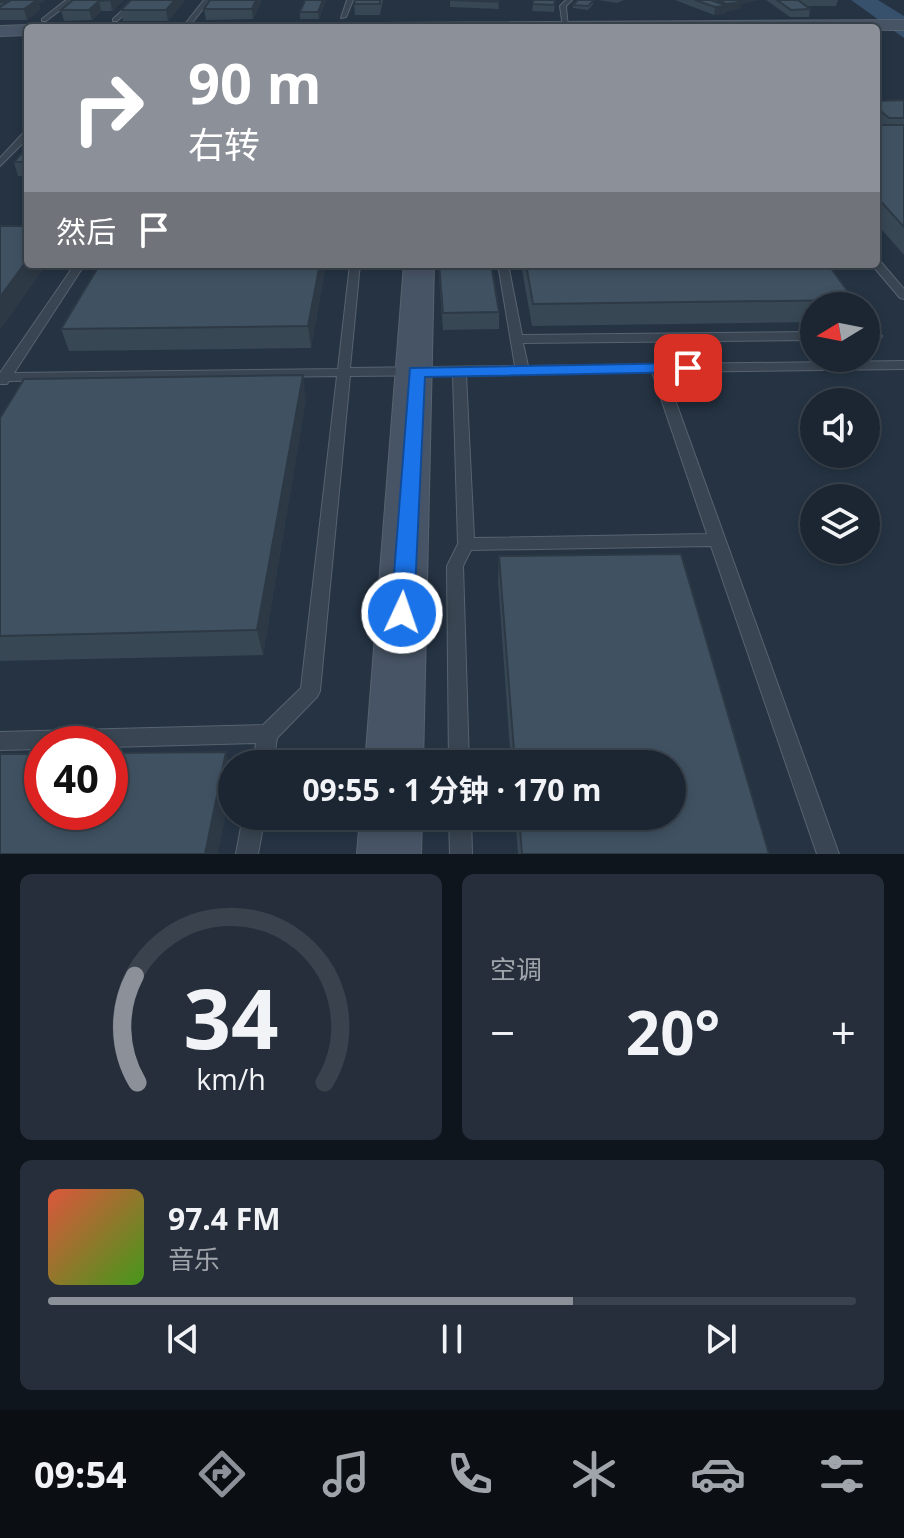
<!DOCTYPE html>
<html lang="zh">
<meta charset="utf-8">
<style>
:root{--surface:#1c2632;--page:#252e3a;--text:#f1f3f6;--muted:#a0a5ac;--line:#3a434d;--accent:#8c9099}
body{margin:0;font-family:"Open Sans","Noto Sans SC",sans-serif;background:var(--page);color:var(--text);height:100vh;display:flex;flex-direction:column;font-size:30px;white-space:nowrap}
*{box-sizing:border-box;margin:0}
p{font-size:26px;color:var(--muted)}
.icon{flex:none;width:44px;height:44px;fill:none;stroke:currentColor;stroke-width:2;stroke-linecap:round;stroke-linejoin:round}
.map{position:relative;height:854px;overflow:hidden}
.side{display:flex;flex-direction:column;gap:20px;padding:20px;background:#0f151c;flex:1}
.side>*{flex:none}
.banner{position:absolute;left:24px;top:24px;width:856px;height:244px;border-radius:8px;box-shadow:0 4px 12px #0003,0 0 0 2px var(--line);background:#8c9099;color:#fff;overflow:hidden}
.needle{width:52px;rotate:260deg}
.controls{position:absolute;left:800px;top:292px;display:grid;gap:16px}
.controls a{display:grid;place-items:center;width:80px;height:80px;border-radius:50%;background:var(--surface);box-shadow:0 4px 12px #0003,0 0 0 2px var(--line);font-size:40px}
.speed{position:absolute;left:24px;top:726px;display:flex;gap:16px;font-size:40px;font-weight:700;text-align:center}
.speed>*{display:grid;place-content:center;width:104px;height:104px;border-radius:50%;background:var(--surface);box-shadow:0 4px 12px #0003,0 0 0 2px var(--line);line-height:1}
.speed .limit{border:12px solid #d22;background:#fff;color:#111}
.pin{position:absolute;display:grid;place-items:center;width:68px;height:68px;color:#fff;margin:-34px;border-radius:16px;box-shadow:0 4px 12px #0006}
.me{position:absolute;width:88px;margin:-44px;rotate:3deg;stroke-linejoin:round;filter:drop-shadow(0 0 6px #0008)}
.turn{display:flex;align-items:center;gap:28px;height:168px;padding:0 32px;font-size:36px}
.turn .icon{width:104px;height:104px;stroke-width:2.5}
.turn b{display:block;font-size:56px;line-height:68px}
.then{display:flex;align-items:center;height:76px;padding:0 32px;background:#0003;gap:16px;font-size:30px}
.big{font-size:60px;font-weight:700;line-height:1.1}
.side .widget{flex:1;display:flex;flex-direction:column;justify-content:center;gap:12px;min-width:0;padding:0 28px;border-radius:12px;background:var(--page)}
.side .dial{align-items:center;gap:0}
.dial svg{height:208px;overflow:visible;fill:none;stroke:var(--line);stroke-width:7;stroke-linecap:round;text-anchor:middle}
.dial text{fill:var(--text);stroke:none}
.song{display:flex;align-items:center;gap:24px}
.cover{width:96px;height:96px;border-radius:12px;background:linear-gradient(135deg,hsl(10 70% 55%),hsl(100 70% 35%))}
.played{height:8px;border-radius:4px;background:linear-gradient(90deg,var(--accent) 65%,var(--line) 65%)}
.keys{display:flex;justify-content:space-around;direction:ltr}
.heat{display:flex;justify-content:space-between;align-items:center;font-size:44px;direction:ltr}
.side .tiles{flex:1;display:grid;gap:20px;grid-template-columns:1fr 1fr}
.widget:last-child{grid-column:span 2}
.trip{position:absolute;left:218px;top:750px;width:468px;height:80px;border-radius:40px;background:var(--surface);box-shadow:0 4px 12px #0003,0 0 0 2px var(--line);font-weight:700;line-height:80px;text-align:center}
.menu{display:flex;height:128px;justify-content:space-around;align-items:center;background:#0b0f14;color:var(--muted)}
.menu .icon{width:56px;height:56px}
.menu .selected{color:var(--accent)}
.menu b{font-size:36px;color:var(--text)}
.map>svg:first-child{display:block}
</style>
<div class="map">
<svg width="904" height="854" viewBox="0 0 904 854">
<rect width="100%" height="100%" fill="#253343"/>
<polygon fill="#37506b" points="851,0 878,0 904,16 904,38"/>
<g fill="none" stroke-linecap="round" stroke-linejoin="round">
<g stroke="#57636f" stroke-width="2">
<g id="lane">
<polygon points="66,0 73,0 46,21 42,21 42,19"/>
<polygon points="134,0 140,0 117,21 113,21 113,19"/>
<polygon points="204,0 210,0 188,28 182,28"/>
<polygon points="347,0 353,0 346,17 341,18"/>
<polygon points="566,0 572,0 566,6 568,28 563,27 560,6"/>
<polygon points="25,131 28,131 28,138 0,166 0,158"/>
<polygon points="876,260 880,261 904,289 904,299 900,298 872,265 876,264"/>
<path d="M75,264H85L14,373L338,369L350,264H360L350,368L515,366L498,264H508L522,335L814,332V340L523,343L528,366L904,361V369L665,372L839,854H817L711,546L471,550L463,566L469,764H449L447,566L458,544L453,375L350,376L320,691L317,697L277,738L273,764H253L256,743L110,747V744H42V749L0,750V732L263,725L301,688L337,376L9,381L7,384H0V373ZM652,372L707,534L474,538L466,375Z"/>
<polygon points="866,318 870,319 882,336 880,339 866,340"/>
<polygon points="243,816 265,816 258,854 236,854"/>
<polygon points="449,816 471,816 472,854 450,854"/>
</g>
</g>
<g stroke="#57636f" stroke-width="2">
<g id="secondary">
<polygon points="904,20 904,30 372,28 381,23"/>
<polygon points="28,25 35,28 28,28 28,35 0,36 0,26"/>
<polygon points="404,264 434,264 423,764 365,764"/>
<polygon points="360,816 422,816 421,854 357,854"/>
</g>
</g>
<use href="#lane" fill="#394552" fill-rule="evenodd"/>
<use href="#secondary" fill="#475465" fill-rule="evenodd"/>
</g>
<g fill="#374754">
<polygon points="0,0 45,0 39,4 40,10 27,20 0,20"/>
<polygon points="73,0 123,0 112,11 101,11 92,20 64,21 61,10"/>
<polygon points="131,0 185,0 168,21 123,21 121,10"/>
<polygon points="210,0 262,0 253,19 206,20 204,9"/>
<polygon points="305,0 326,0 319,19 300,19 300,12"/>
<polygon points="355,0 383,0 380,15 355,15 354,4"/>
<polygon points="450,0 498,0 499,9 450,7"/>
<polygon points="598,0 624,0 617,3"/>
<polygon points="675,0 758,0 741,4 740,9 726,11 725,13 714,15"/>
<polygon points="766,0 838,0 836,6 805,6 810,9 809,17 790,17"/>
<polygon points="555,1 554,12 532,11 533,4"/>
<polygon points="594,3 588,10 573,8 573,5"/>
<polygon points="904,100 904,255 876,223 876,125 877,125 876,124 876,101"/>
<polygon points="28,146 28,176 18,176 14,162"/>
<polygon points="100,264 326,264 311,348 69,351 61,329"/>
<polygon points="438,264 491,264 499,312 499,329 443,330"/>
<polygon points="521,264 828,264 854,300 852,306 814,306 814,322 532,326"/>
<polygon points="306,398 263,655 0,661 0,418"/>
<polygon points="499,556 769,854 518,854 515,816 672,816 672,764 511,764 498,580"/>
</g>
<g fill="#2d3945">
<polygon points="28,0 45,0 39,4 40,10 27,20 24,9"/>
<polygon points="110,0 123,0 112,11"/>
<polygon points="175,0 185,0 168,21 166,10"/>
<polygon points="256,0 262,0 253,19 252,9"/>
<polygon points="323,0 326,0 319,19 318,12"/>
<polygon points="733,0 758,0 741,4 740,9 726,11 727,4"/>
<polygon points="99,1 101,11 92,20 89,10"/>
<polygon points="727,6 725,13 714,15 715,7"/>
<polygon points="28,259 28,264 47,264 0,330 0,297"/>
<polygon points="320,264 326,264 311,348 308,326"/>
<polygon points="303,375 306,398 263,655 257,630"/>
<polygon points="226,752 232,772 232,782 218,854 205,854"/>
</g>
<g fill="#405262" stroke="#2d3945" stroke-width="2">
<polygon points="0,0 37,0 24,9 0,9 0,7 8,2 0,2"/>
<polygon points="73,0 110,0 99,1 89,10 61,10"/>
<polygon points="131,0 175,0 166,10 121,10"/>
<polygon points="210,0 256,0 252,9 204,9"/>
<polygon points="305,0 323,0 318,12 300,12"/>
<polygon points="355,0 380,0 380,4 354,4"/>
<polygon points="450,0 498,0 499,2"/>
<polygon points="533,0 555,0 554,5 533,4"/>
<polygon points="578,0 594,0 588,6 573,5"/>
<polygon points="695,0 711,0 727,6 715,7"/>
<polygon points="717,0 735,0 741,2 727,4"/>
<polygon points="777,0 798,0 810,9 791,10"/>
<polygon points="904,100 904,118 889,118 876,107 876,101"/>
<polygon points="876,125 904,125 904,227 876,196"/>
<polygon points="28,146 28,162 14,162"/>
<polygon points="0,226 28,226 28,259 0,297"/>
<polygon points="100,264 320,264 308,326 61,329"/>
<polygon points="439,264 491,264 499,312 443,313"/>
<polygon points="526,264 828,264 854,300 533,304"/>
<polygon points="303,375 257,630 0,636 0,418 24,379"/>
<polygon points="681,554 769,854 522,854 519,816 672,816 672,764 515,764 499,556"/>
<polygon points="226,752 205,854 0,854 0,754 42,754 42,812 110,812 110,753"/>
</g>
<polygon fill="#1a73e8" stroke="#114b97" stroke-width="2" points="688,363 694,364 696,368 694,372 425,377 414,613 411,620 402,622 394,620 391,613 410,368"/>
</svg>
<div class="controls">
<a><svg class="needle" viewBox="-14 -14 28 28"><path d="M0-13l5 13h-10z" fill="#e53935"/><path d="M0 13l5-13h-10z" fill="#a0a5ac"/></svg></a>
<a><svg class="icon" aria-label="sound" viewBox="0 0 24 24"><path d="M4 9h4l5-4v14l-5-4H4zM17 9q2 3 0 6"/></svg></a>
<a><svg class="icon" aria-label="layers" viewBox="0 0 24 24"><path d="M12 4l9 5-9 5-9-5zM3 14l9 5 9-5"/></svg></a>
</div>
<div class="speed"><div class="limit">40</div></div>
<div class="pin" style="left:688px;top:368px;background:#d93025"><svg class="icon" aria-label="arrive" viewBox="0 0 24 24"><path d="M6 21V4h12l-3 4 3 4H6"/></svg></div>
<svg class="me" style="left:402px;top:613px" viewBox="-20 -20 40 40"><circle r="17" fill="#1a73e8" stroke="#fff" stroke-width="3"/><path d="M0-11L8 9 0 5-8 9z" fill="#fff"/></svg>
<div class="trip">09:55 · 1 分钟 · 170 m</div>
<div class="banner">
<div class="turn"><svg class="icon" aria-label="right" viewBox="0 0 24 24"><path d="M7 20v-9h11M14 6l5 5-5 5"/></svg><div><b>90 m</b>右转</div></div>
<div class="then">然后<svg class="icon" aria-label="arrive" viewBox="0 0 24 24"><path d="M6 21V4h12l-3 4 3 4H6"/></svg></div>
</div>
</div>
<section class="side">
<div class="tiles">
<div class="widget dial"><svg viewBox="0 0 100 80">
<path d="M14 69A42 42 0 1 1 86 69"/>
<path d="M14 69A42 42 0 0 1 13 28" stroke="#8c9099"/>
<text x="50" y="56" font-size="32" font-weight="700">34</text>
<text x="50" y="72" font-size="11">km/h</text>
</svg></div>
<div class="widget"><p>空调</p>
<div class="heat"><a>−</a><b class="big">20°</b><a>+</a></div>
</div>
<div class="widget">
<div class="song"><i class="cover"></i><div><b>97.4 FM</b><p>音乐</p></div></div>
<div class="played"></div>
<div class="keys"><svg class="icon" aria-label="previous" viewBox="0 0 24 24"><path d="M18 5L8 12l10 7zM5 5v14"/></svg><svg class="icon" aria-label="pause" viewBox="0 0 24 24"><path d="M8 5v14M16 5v14"/></svg><svg class="icon" aria-label="next" viewBox="0 0 24 24"><path d="M6 5l10 7-10 7zM19 5v14"/></svg></div>
</div>
</div>
</section>
<nav class="menu">
<b>09:54</b>
<svg class="icon selected" aria-label="directions" viewBox="0 0 24 24"><path d="M12 3l9 9-9 9-9-9zM9 14v-3h6M13 9l2 2-2 2"/></svg>
<svg class="icon" aria-label="music" viewBox="0 0 24 24"><path d="M9 18V5l10-2v13"/><circle cx="6" cy="18" r="3"/><circle cx="16" cy="16" r="3"/></svg>
<svg class="icon" aria-label="phone" viewBox="0 0 24 24"><path d="M5 4h4l2 5-3 2q2 4 5 5l2-3 5 2v4C11 20 4 13 5 4z"/></svg>
<svg class="icon" aria-label="climate" viewBox="0 0 24 24"><path d="M12 3v18M4 7l16 10M4 17L20 7"/></svg>
<svg class="icon" aria-label="car" viewBox="0 0 24 24"><path d="M5 17H2v-5l4-1 3-4h7l3 4 3 1v5h-3M9 17h6M6 11h13"/><circle cx="7" cy="17" r="2"/><circle cx="17" cy="17" r="2"/></svg>
<svg class="icon" aria-label="filters" viewBox="0 0 24 24"><path d="M4 7h16M4 17h16"/><circle cx="9" cy="7" r="2"/><circle cx="15" cy="17" r="2"/></svg>
</nav>
